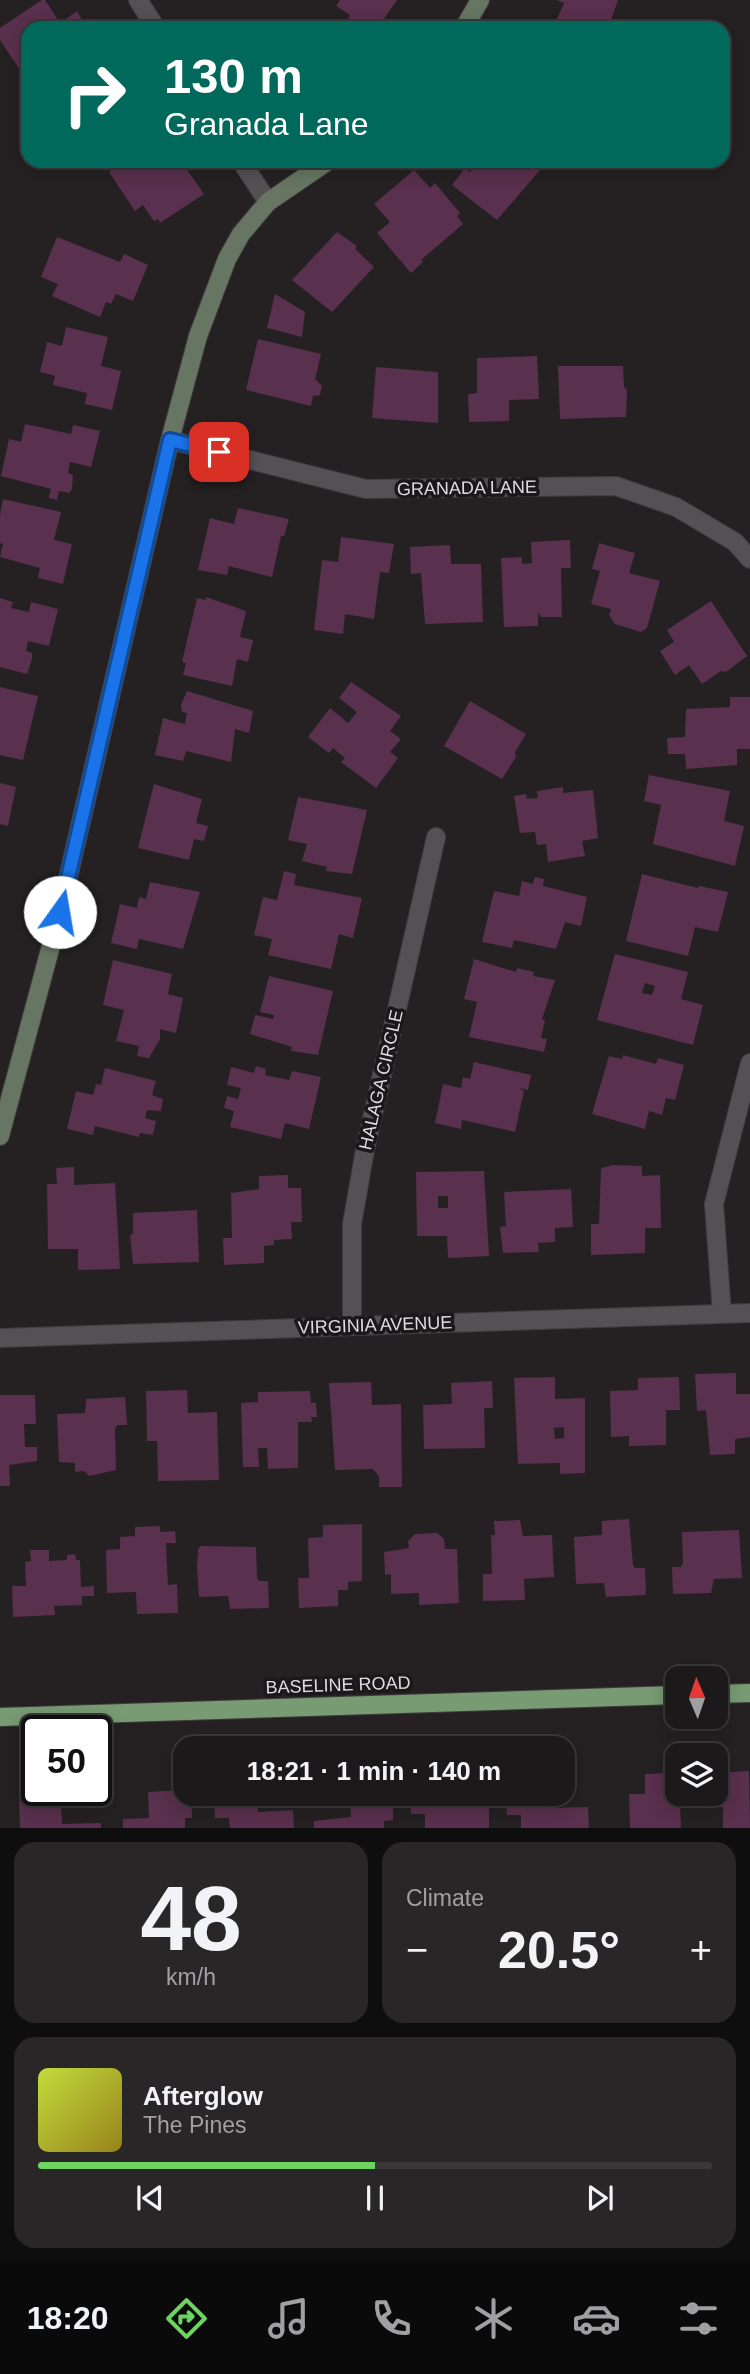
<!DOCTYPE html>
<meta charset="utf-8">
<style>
:root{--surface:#1c191a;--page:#292627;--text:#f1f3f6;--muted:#a0a0a2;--line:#3a3839;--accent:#6dd361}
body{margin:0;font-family:Helvetica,sans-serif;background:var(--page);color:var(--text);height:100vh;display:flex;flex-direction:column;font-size:26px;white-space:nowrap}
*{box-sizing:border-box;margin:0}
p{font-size:23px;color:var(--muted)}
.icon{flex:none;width:38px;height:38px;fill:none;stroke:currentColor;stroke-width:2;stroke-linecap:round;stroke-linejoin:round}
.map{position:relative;height:1828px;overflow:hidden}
.details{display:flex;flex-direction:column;gap:14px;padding:14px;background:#0f0e0e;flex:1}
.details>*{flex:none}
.guide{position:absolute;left:21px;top:21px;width:709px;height:147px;border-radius:21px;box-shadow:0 4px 18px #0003,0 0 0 2px var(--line);background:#00695c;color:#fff;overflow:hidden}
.needle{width:46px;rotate:358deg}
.tools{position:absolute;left:665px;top:1666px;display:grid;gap:14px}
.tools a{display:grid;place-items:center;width:63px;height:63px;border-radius:14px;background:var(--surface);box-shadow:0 4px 18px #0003,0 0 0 2px var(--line);font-size:35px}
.speed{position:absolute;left:21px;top:1715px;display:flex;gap:14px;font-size:35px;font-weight:700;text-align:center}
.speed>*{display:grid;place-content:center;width:91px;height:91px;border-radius:50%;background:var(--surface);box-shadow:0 4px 18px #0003,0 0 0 2px var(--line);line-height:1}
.speed .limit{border:4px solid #111;border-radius:10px;background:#fff;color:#111}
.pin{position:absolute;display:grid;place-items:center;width:60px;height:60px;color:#fff;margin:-30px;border-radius:14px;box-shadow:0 4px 10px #0006}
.me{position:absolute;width:77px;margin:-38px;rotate:13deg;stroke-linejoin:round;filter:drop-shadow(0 0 5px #0008)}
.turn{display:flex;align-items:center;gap:24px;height:147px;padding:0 28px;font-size:32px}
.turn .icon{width:91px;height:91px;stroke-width:2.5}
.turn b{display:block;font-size:49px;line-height:60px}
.big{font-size:52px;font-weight:700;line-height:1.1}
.details .card{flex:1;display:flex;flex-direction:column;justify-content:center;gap:10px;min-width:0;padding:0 24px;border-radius:21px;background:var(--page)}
.details .dial{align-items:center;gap:0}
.dial b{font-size:91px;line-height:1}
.song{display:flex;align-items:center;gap:21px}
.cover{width:84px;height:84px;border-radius:10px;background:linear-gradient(135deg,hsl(70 70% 55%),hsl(50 70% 35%))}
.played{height:7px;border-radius:4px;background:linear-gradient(90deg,var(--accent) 50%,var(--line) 50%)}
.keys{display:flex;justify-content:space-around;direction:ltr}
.heat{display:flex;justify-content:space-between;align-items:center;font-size:38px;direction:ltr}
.details .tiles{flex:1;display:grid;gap:14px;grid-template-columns:1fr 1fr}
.card:last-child{grid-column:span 2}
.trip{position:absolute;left:173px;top:1736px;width:402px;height:70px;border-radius:21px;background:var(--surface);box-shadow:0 4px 18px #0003,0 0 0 2px var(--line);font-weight:700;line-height:70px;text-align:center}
.tab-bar{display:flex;height:112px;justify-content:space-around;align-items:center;background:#0b0a0a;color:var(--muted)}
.tab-bar .icon{width:49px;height:49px}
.tab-bar .selected{color:var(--accent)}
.tab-bar b{font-size:32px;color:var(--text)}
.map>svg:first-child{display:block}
</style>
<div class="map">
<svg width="750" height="1828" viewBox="0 0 750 1828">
<rect width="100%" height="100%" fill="#252123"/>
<g fill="#59304d" fill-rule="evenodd">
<polygon points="42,0 45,0 60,23 77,11 87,28 28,28 28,82 0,40 0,28"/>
<polygon points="340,0 397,0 381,23 378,21 373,28 344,25 350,15 336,6"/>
<polygon points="557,0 618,0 608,28 553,28 564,3"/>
<polygon points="137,161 181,161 204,194 160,223 158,219 154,221 143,205 135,211 109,172 122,163 126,168"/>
<polygon points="473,161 541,161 545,164 497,220 452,185 465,168 470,172 477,164"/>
<polygon points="414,170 430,188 435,183 460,213 457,216 463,224 421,260 423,262 411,273 377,233 390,222 374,204"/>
<polygon points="337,232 357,246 355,249 374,267 332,312 292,280"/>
<polygon points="57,237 120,262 124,254 148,265 133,301 116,294 111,304 106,302 100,317 52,296 58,284 41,277"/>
<polygon points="275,294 305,312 302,337 267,328"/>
<polygon points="66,327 108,337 101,366 121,371 112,410 85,404 87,393 53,385 55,376 40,372 47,342 62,346"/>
<polygon points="258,339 321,354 315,379 322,386 320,395 313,396 311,406 246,390"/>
<polygon points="537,356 539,399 509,400 509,421 469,422 468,394 477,393 477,358"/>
<polygon points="558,366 623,366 624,387 627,390 626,417 560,419"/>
<polygon points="376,367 438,372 438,423 372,418"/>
<polygon points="25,424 71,434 73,425 100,431 91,467 70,462 68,473 73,475 72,489 69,493 59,491 57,500 49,498 51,489 1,476 9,439 21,442"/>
<polygon points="3,499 61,512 54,540 72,544 63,584 38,578 40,568 0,557 3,544 0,543 0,515"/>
<polygon points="238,508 289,519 284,536 281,536 272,577 229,566 227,575 198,570 210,518 234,524"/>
<polygon points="341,537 394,544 389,573 380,572 374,619 345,614 343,634 314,630 322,560 338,562"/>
<polygon points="570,540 571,568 561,568 562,617 541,617 538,613 538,626 504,627 501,558 522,557 522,564 532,563 531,542"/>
<polygon points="599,543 635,553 629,573 660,581 647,628 641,632 615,624 609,615 611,609 591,604 600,571 592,569"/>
<polygon points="450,545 451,564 481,564 483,622 425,624 421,573 411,574 410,547"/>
<polygon points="206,597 246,611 240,637 253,640 248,662 237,659 232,686 183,675 186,663 182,662 197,598 206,600"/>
<polygon points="0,598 13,602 11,608 29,612 31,602 58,609 49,646 28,641 26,651 32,653 32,659 27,674 0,667"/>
<polygon points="711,601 747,656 726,672 721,671 702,684 689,665 675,675 660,651 674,642 667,630"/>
<polygon points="351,682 401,716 390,731 401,739 390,752 398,758 376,788 341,762 345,758 333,748 329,753 308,737 330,708 348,723 357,712 339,698"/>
<polygon points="0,687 38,696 23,760 0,755"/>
<polygon points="187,691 253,711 249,733 235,729 231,762 186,751 183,761 155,755 163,718 185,724 187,713 182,712 181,705"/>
<polygon points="730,697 750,697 750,749 737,749 737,765 686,769 685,754 668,754 667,738 685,737 686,709 730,707"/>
<polygon points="470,701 526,734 515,752 516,757 502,779 444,746"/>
<polygon points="649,775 730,791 724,821 744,826 735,866 653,844 661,805 644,801"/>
<polygon points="0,783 16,787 8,826 0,824"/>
<polygon points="154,784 202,799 196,823 208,826 204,841 194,839 189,860 138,848"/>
<polygon points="563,787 563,793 593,790 598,838 582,841 585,856 548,862 546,844 537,845 535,832 520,833 514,796 526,794 527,799 538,798 537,791"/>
<polygon points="298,797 367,810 352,874 326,871 327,867 302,861 307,844 288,840"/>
<polygon points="284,871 296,874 294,885 362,898 353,938 339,934 331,969 268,955 272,939 254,935 263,897 277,900"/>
<polygon points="642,874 698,888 699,886 728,892 718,932 695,927 688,956 626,941"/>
<polygon points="535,877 544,879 543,886 587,897 581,926 565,922 556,949 514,940 512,948 482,942 494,891 519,896 522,881 533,884"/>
<polygon points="150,882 200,892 183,949 139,939 137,949 111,943 120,904 137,908 139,897 146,899"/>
<path d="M615,954L688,972L681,999L703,1005L693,1045L597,1020ZM645,983L655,986L652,995L642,993Z"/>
<polygon points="474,959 516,972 517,968 534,972 533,976 555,980 542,1019 545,1020 541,1038 547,1039 544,1052 469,1037 477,1002 464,999"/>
<polygon points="113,960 172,974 168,994 183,998 176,1033 160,1029 160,1039 149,1058 137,1056 139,1046 116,1041 124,1010 103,1005"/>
<polygon points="269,976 333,991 318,1055 291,1051 292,1047 250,1034 255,1015 273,1019 274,1015 260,1012"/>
<polygon points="623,1055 656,1064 658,1058 684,1065 675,1100 666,1098 662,1115 649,1111 645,1129 592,1114 609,1056 622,1059"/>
<polygon points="474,1062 531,1075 528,1090 519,1088 524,1091 515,1132 462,1120 461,1129 435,1123 443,1084 461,1088 463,1077 470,1079"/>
<polygon points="256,1066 266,1069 265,1075 289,1080 292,1071 321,1077 309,1129 285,1123 281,1139 230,1127 234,1111 224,1108 227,1096 238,1099 241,1088 227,1085 231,1067 254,1073"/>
<polygon points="105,1068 156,1081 152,1095 163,1099 161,1111 147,1110 145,1118 156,1121 153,1135 140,1133 139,1137 95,1126 93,1135 67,1129 76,1091 93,1095 96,1084 101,1085"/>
<polygon points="614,1165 642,1166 642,1176 660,1175 661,1228 645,1228 645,1253 591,1255 591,1224 599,1224 601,1168"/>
<polygon points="74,1167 74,1185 115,1183 120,1269 78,1270 78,1249 48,1249 47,1184 57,1184 56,1168"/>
<path d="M484,1171L489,1256L448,1258L447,1236H417L416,1172ZM438,1196H448V1208H438Z"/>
<polygon points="288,1175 288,1188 301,1188 302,1222 291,1222 292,1239 274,1240 274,1245 264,1246 264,1263 224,1265 223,1238 232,1238 231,1193 259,1189 259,1176"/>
<polygon points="571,1189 573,1227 555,1228 555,1242 538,1243 539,1252 503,1253 500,1227 506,1226 504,1192"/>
<polygon points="197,1210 199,1262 133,1264 130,1235 133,1234 133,1213"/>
<polygon points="736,1373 736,1394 750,1394 750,1437 735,1439 735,1454 710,1455 706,1410 697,1411 695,1374"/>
<path d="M555,1377V1399L585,1398V1473L560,1474V1463L518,1464L514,1378ZM564,1427V1438L555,1439L554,1428Z"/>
<polygon points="679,1377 680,1410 666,1410 666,1445 629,1446 629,1436 611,1437 610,1391 638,1390 638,1378"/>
<polygon points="492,1381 493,1408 484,1408 485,1448 424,1449 423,1405 452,1404 451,1383"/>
<polygon points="371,1382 372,1405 401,1404 402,1487 379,1487 379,1476 373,1469 335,1470 329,1383"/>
<polygon points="187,1390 188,1413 217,1412 219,1480 158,1481 157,1441 147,1441 146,1391"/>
<polygon points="310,1391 311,1403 316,1403 317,1417 311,1417 312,1422 298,1422 298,1468 268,1469 267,1448 258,1448 259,1467 243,1467 241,1403 258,1402 258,1392"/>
<polygon points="0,1395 35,1395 36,1424 24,1424 25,1447 37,1447 37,1461 9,1465 10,1486 0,1486"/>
<polygon points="125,1397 127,1425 117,1425 115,1430 116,1470 89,1476 84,1471 75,1472 75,1463 59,1462 57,1414 85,1413 86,1399"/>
<polygon points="629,1519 633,1565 635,1568 645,1568 646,1595 606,1597 604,1583 576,1584 574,1537 602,1535 602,1521"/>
<polygon points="520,1520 523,1536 552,1535 554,1577 524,1579 525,1600 483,1601 483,1574 492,1574 491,1535 495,1535 494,1521"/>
<polygon points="362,1524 362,1581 348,1582 348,1590 338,1590 338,1606 299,1608 298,1578 309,1578 308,1538 323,1537 323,1525"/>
<polygon points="160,1526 160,1532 175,1531 176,1543 166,1543 167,1567 168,1585 177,1584 178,1613 137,1614 136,1592 107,1593 106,1550 120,1549 120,1537 135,1536 135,1527"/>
<polygon points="739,1530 742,1578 714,1579 711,1593 673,1594 672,1567 681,1567 683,1563 682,1532"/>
<polygon points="437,1533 444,1539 445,1549 457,1549 459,1603 419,1605 419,1593 391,1594 391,1574 385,1575 384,1552 409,1548 408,1541 415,1534"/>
<polygon points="201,1546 256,1547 257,1577 259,1581 268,1581 269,1608 230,1609 228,1596 199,1597 197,1567 198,1549"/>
<polygon points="30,1550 49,1550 49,1561 67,1560 67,1555 75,1554 76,1560 80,1560 81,1587 94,1586 94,1596 82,1596 82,1605 54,1606 55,1615 13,1617 12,1586 26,1586 25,1562 31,1561"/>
<polygon points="749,1771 750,1828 723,1828 723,1807 712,1807 711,1803 710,1794 716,1794 716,1773"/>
<polygon points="677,1773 677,1794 691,1794 691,1803 680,1804 681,1828 630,1828 629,1794 645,1794 645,1774"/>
<polygon points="186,1790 186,1794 191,1794 192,1818 185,1818 185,1828 123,1828 123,1819 149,1818 148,1792"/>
<polygon points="214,1794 257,1794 258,1812 293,1810 294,1828 230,1828 229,1818 215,1818"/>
<polygon points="350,1794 393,1794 393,1820 384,1821 384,1828 314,1828 314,1821 351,1817"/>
<polygon points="410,1794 449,1794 450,1807 458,1806 457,1794 489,1794 489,1828 425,1828 425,1814 411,1814"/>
<polygon points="506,1794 550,1794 551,1808 588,1807 589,1828 521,1828 521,1815 507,1815"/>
<polygon points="61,1800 62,1824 101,1823 101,1828 20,1828 19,1801"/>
</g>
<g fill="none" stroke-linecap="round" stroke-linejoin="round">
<g stroke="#403c3f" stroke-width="20">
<g id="minor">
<polyline points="138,0 156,28"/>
<polyline points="241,161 268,202"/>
<polyline points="170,440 366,489 616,486 676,507 735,542 750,559"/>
<polyline points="722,1314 714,1204 750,1063"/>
<polyline points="352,1326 352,1224 365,1150 436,837"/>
<polyline points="0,1338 750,1313"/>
</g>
</g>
<g stroke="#403c3f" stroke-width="20">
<g id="secondary">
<polyline points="464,28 480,0"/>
<polyline points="0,1136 60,912 170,440 198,336 227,259 241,234 268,202 328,161"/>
</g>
</g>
<g stroke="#403c3f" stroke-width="20">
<g id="primary">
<polyline points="716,1694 750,1693"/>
<polyline points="0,1717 677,1695"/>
</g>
</g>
<use href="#minor" stroke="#555053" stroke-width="18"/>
<use href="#secondary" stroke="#677663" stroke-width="18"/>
<use href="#primary" stroke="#789b73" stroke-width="18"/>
</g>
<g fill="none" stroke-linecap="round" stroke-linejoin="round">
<g stroke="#114b97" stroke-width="18">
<polyline id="route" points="60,912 170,440 219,452"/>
</g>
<use href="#route" stroke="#1a73e8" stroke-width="12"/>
</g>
<g text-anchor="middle" stroke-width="7" stroke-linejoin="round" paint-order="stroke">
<g font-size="18" fill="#dedbdd" stroke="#1b171a">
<text transform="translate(467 488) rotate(-1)" y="6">GRANADA LANE</text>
<text transform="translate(381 1080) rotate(-77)" y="6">HALAGA CIRCLE</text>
<text transform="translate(375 1325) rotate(-2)" y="6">VIRGINIA AVENUE</text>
<text transform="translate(338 1685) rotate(-2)" y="6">BASELINE ROAD</text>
</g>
</g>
</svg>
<div class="tools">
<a><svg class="needle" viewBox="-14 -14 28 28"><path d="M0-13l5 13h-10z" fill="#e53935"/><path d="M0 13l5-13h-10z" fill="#a0a0a2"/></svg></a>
<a><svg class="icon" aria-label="layers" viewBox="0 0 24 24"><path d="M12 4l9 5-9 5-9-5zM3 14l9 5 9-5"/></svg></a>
</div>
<div class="speed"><div class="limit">50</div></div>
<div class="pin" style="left:219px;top:452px;background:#d93025"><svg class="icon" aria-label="arrive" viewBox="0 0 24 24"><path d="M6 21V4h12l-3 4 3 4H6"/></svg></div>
<svg class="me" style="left:60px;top:912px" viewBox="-20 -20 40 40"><circle r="19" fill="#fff"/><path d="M0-13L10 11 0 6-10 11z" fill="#1a73e8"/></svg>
<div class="trip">18:21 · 1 min · 140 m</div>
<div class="guide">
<div class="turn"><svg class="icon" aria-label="right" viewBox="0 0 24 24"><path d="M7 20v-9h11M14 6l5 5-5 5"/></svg><div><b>130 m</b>Granada Lane</div></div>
</div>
</div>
<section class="details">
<div class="tiles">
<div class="card dial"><b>48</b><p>km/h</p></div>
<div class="card"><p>Climate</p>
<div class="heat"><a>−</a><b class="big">20.5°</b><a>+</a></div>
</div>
<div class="card">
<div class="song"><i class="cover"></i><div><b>Afterglow</b><p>The Pines</p></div></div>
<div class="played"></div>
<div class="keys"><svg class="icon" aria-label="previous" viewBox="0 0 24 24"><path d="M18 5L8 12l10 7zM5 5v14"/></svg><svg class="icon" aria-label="pause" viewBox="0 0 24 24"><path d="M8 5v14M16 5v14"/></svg><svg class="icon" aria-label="next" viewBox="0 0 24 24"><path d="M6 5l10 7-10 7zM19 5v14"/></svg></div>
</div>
</div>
</section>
<nav class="tab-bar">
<b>18:20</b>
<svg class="icon selected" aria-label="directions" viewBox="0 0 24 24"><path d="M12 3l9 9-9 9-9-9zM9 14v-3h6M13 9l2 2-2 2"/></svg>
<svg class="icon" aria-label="music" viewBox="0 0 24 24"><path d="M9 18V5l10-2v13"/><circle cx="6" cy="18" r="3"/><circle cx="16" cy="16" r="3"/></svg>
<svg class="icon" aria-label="phone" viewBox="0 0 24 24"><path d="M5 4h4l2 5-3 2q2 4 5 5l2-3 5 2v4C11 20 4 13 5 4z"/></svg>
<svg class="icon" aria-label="climate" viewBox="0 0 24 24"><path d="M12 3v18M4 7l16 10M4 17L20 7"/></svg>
<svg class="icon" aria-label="car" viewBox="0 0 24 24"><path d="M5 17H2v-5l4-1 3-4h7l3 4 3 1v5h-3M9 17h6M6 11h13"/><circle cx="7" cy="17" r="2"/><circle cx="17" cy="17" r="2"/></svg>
<svg class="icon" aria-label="filters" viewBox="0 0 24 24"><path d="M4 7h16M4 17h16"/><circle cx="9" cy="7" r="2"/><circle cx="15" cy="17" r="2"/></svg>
</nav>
